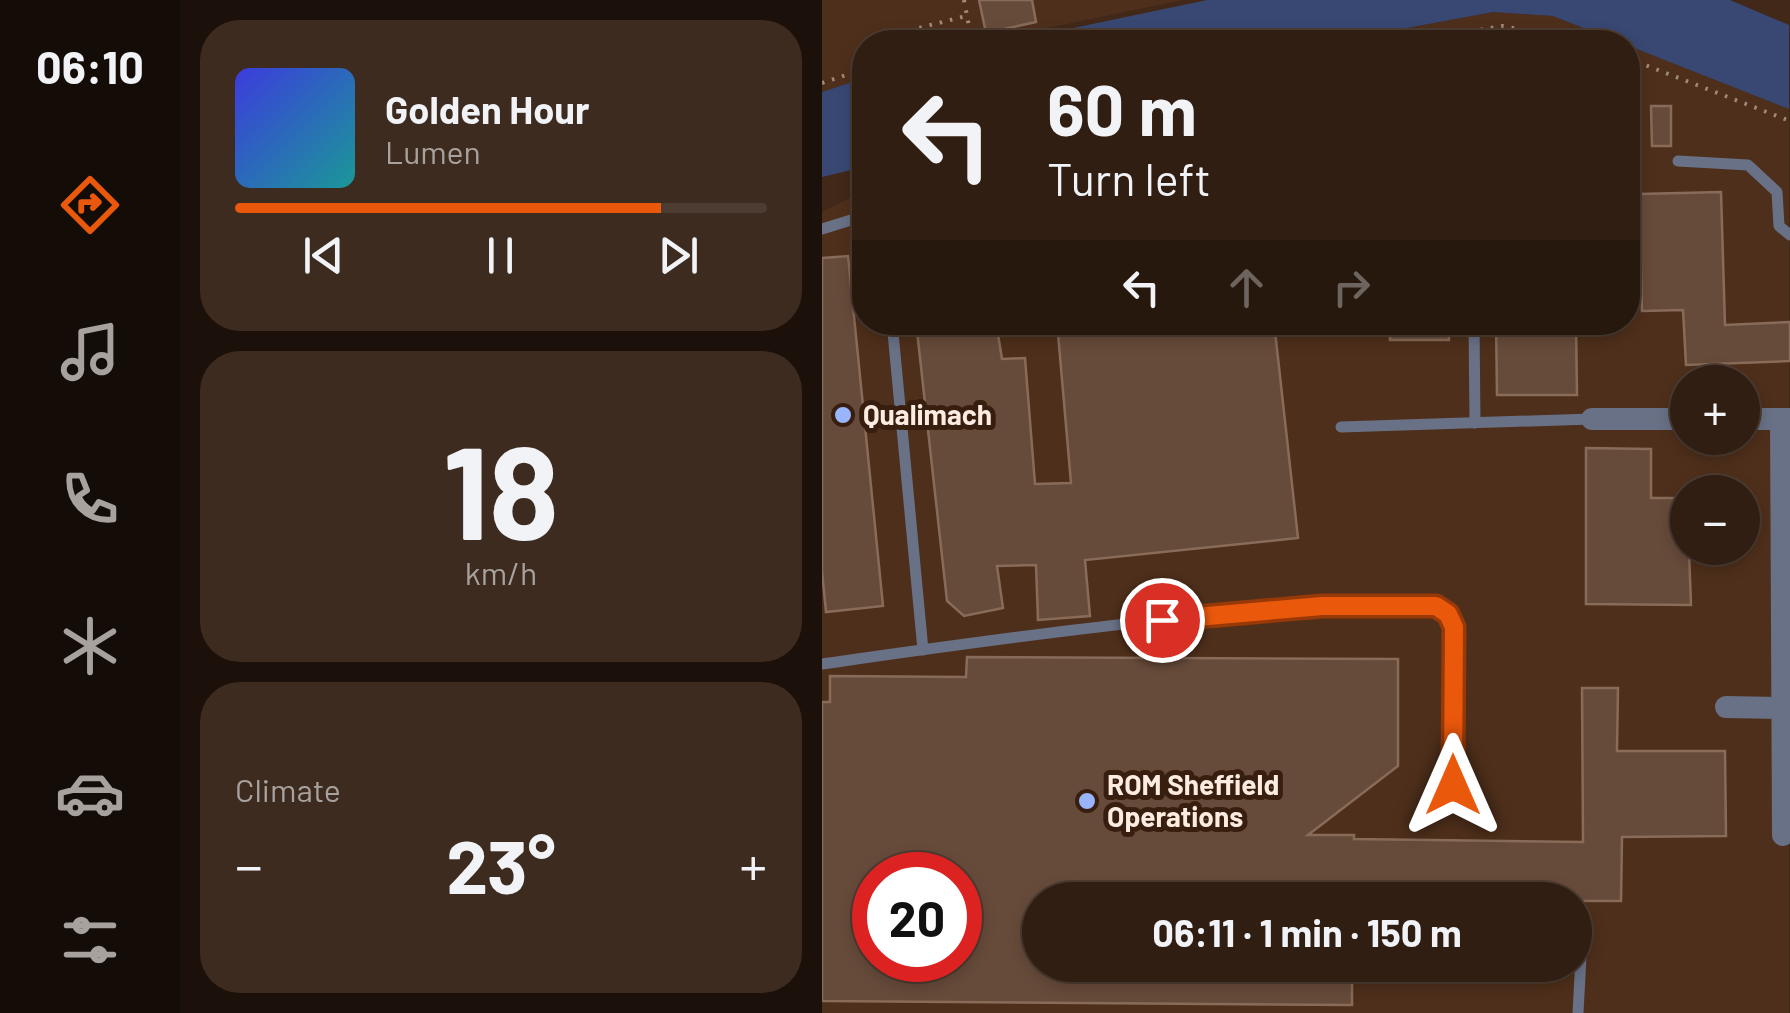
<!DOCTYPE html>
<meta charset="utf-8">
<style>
:root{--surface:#311e12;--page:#3d2b20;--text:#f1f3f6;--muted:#a8a29f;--line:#4c3c32;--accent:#ea580c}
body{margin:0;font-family:Barlow,sans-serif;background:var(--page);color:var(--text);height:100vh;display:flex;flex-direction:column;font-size:38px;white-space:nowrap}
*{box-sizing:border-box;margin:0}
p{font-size:32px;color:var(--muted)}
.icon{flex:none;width:55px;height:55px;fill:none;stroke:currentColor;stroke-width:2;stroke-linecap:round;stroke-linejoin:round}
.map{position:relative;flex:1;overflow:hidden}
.sheet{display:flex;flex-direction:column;gap:20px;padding:20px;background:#1b100a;width:642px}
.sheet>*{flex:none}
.hud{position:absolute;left:30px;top:30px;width:788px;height:305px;border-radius:40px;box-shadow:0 5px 15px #0003,0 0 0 2px var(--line);background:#311e12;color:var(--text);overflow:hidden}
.tools{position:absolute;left:848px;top:365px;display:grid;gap:20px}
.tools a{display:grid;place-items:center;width:90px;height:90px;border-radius:50%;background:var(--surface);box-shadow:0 5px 15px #0003,0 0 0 2px var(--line);font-size:50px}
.speed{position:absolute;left:30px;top:852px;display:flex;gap:20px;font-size:50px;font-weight:700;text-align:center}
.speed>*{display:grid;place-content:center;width:130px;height:130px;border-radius:50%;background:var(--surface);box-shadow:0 5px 15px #0003,0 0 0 2px var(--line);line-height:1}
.speed .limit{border:15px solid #d22;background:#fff;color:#111}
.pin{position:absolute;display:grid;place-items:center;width:85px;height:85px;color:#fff;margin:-42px;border:5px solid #fff;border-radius:50%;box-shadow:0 2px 10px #0007}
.me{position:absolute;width:110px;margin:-55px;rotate:0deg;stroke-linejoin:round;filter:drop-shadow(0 0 8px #0008)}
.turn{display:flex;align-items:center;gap:35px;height:210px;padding:0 30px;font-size:45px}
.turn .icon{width:130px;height:130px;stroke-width:2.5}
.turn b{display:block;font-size:70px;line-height:85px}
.lanes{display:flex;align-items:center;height:95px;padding:0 30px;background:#0003;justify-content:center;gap:50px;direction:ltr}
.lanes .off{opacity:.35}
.big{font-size:75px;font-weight:700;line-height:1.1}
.sheet .card{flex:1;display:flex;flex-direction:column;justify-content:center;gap:15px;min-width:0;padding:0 35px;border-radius:40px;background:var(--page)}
.sheet .dial{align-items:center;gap:0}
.dial b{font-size:130px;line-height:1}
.song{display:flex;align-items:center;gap:30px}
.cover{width:120px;height:120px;border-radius:15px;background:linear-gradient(135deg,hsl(240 70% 55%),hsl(180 70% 35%))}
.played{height:10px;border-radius:5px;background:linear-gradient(90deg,var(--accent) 80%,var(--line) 80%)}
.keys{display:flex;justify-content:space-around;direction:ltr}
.heat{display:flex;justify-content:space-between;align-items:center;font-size:55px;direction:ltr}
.trip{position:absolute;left:200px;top:882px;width:570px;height:100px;border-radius:50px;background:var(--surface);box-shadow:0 5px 15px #0003,0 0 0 2px var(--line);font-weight:700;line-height:100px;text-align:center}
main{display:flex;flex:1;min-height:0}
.dock{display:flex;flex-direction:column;width:180px;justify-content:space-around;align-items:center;background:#140c07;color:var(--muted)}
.dock .icon{width:70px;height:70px}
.dock .selected{color:var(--accent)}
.dock b{font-size:45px;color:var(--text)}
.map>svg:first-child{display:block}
</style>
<main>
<nav class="dock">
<b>06:10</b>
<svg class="icon selected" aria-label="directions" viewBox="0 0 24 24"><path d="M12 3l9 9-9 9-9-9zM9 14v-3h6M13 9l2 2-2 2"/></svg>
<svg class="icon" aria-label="music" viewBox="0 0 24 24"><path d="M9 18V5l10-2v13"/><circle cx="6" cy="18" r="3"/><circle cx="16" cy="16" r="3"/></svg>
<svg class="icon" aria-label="phone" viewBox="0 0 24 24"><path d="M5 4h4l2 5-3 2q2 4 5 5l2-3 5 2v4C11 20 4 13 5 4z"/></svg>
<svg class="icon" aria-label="climate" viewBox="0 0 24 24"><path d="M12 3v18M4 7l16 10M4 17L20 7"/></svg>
<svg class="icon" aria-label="car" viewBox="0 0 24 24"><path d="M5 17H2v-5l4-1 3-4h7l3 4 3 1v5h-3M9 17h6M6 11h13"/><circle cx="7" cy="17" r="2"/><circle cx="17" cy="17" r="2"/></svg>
<svg class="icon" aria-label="filters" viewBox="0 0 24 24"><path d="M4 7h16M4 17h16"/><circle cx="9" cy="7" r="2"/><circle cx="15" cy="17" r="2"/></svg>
</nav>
<section class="sheet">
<div class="card">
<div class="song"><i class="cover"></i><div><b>Golden Hour</b><p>Lumen</p></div></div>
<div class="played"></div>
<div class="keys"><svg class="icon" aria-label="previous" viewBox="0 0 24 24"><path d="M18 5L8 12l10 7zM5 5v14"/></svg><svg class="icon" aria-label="pause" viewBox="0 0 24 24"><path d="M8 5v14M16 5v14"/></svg><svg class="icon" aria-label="next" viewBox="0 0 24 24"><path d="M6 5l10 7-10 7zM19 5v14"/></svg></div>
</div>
<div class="card dial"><b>18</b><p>km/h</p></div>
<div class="card"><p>Climate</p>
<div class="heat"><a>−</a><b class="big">23°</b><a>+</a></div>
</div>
</section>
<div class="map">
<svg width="968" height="1013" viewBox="0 0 968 1013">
<rect width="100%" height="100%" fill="#412818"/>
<g fill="#4e2f1b" fill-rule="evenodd">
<polygon points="0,0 361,0 157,42 42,42 42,78 0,92"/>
<polygon points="671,12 731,16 799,42 510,42"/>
<path d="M805,45L967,109V1013H0V212L42,191V322H805ZM865,382H920V438H865ZM865,492H920V548H865ZM52,875H138V960H52ZM218,900H752V965H218Z"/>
</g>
<g fill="#384873">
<polygon points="385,0 908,0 967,25 967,109 731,16 671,12 510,42 184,42"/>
<polygon points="42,78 42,167 0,177 0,92"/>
</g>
<g fill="#674b3a" stroke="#886b59" stroke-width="2.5" fill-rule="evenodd">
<polygon points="157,0 210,0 214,22 164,33"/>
<polygon points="829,106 849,106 849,146 830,146"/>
<polygon points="899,192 903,325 968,322 968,361 864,365 861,310 820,311 817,194"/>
<polygon points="26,256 61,606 4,612 0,571 0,258"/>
<polygon points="94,322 174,322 180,359 203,358 213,484 249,483 235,322 452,322 476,538 263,560 268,616 216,620 214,565 175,566 181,608 142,616 125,601"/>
<polygon points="568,322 626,322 627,340 568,340"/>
<polygon points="674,322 754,322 755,395 675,395"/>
<polygon points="764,448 829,449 829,498 865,498 869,605 764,604"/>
<path d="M145,657L576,659V766L486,835H532V839L761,842L760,688H796L795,751H903L904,836L800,837L799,901L218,900V965H530V1005L0,1001V702H8V676L144,677ZM52,875H138V960H52Z"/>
</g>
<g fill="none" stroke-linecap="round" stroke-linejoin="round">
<g stroke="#a08a7d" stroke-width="4" stroke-dasharray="2.5 8" stroke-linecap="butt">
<polyline points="142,0 150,42"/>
<polyline points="92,42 89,30 144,16"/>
<polyline points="586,42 680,26 764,42"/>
<polyline points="805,58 968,121"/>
<polyline points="0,83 42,69"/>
</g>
<g stroke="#697186" stroke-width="11">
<polyline points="856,161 926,165 955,192 957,226 968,235"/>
<polyline points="0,229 42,216"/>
<polyline points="70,322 101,650"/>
<polyline points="652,322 653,423"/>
<polyline points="519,427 770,419"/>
<path d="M0,664C204,635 407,605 614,606L626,614L631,627V785"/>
<polyline points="756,1013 760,938"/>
</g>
<g stroke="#697186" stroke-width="22">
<polyline points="770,419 865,419"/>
<polyline points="920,419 968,419"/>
<polyline points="959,419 961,835"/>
<polyline points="904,707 959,708"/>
</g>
</g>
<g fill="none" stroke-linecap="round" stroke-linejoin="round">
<g stroke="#983908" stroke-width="25">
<polyline id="route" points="340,620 500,606 614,606 626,614 632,627 631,785"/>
</g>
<use href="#route" stroke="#ea580c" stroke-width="18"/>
</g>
<g fill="#99b5fd" stroke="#371e0f" stroke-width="4">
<circle cx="21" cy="415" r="10"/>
<circle cx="265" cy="801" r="10"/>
</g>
<g text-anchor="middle" stroke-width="10" stroke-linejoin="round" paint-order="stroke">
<g font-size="28" font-weight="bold" fill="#feece2" stroke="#371e0f" text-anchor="start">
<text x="41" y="425">Qualimach</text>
<text x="285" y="795">ROM Sheffield<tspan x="285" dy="32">Operations</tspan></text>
</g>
</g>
</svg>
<div class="tools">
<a>+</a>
<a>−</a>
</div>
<div class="speed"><div class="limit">20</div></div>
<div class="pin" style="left:340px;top:620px;background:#d93025"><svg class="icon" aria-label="arrive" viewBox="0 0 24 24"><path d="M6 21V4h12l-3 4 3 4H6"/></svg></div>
<svg class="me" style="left:631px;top:785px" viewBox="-20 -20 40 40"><path d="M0-17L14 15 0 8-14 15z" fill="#ea580c" stroke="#fff" stroke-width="4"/></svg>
<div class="trip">06:11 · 1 min · 150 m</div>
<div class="hud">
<div class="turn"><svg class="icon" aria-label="left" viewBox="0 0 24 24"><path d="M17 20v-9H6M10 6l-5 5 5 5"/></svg><div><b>60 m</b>Turn left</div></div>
<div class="lanes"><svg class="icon" aria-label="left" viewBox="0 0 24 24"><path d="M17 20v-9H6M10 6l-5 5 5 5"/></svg><svg class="icon off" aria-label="ahead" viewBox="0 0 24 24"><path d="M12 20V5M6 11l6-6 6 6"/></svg><svg class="icon off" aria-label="right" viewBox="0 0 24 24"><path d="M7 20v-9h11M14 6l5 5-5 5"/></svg></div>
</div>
</div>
</main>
